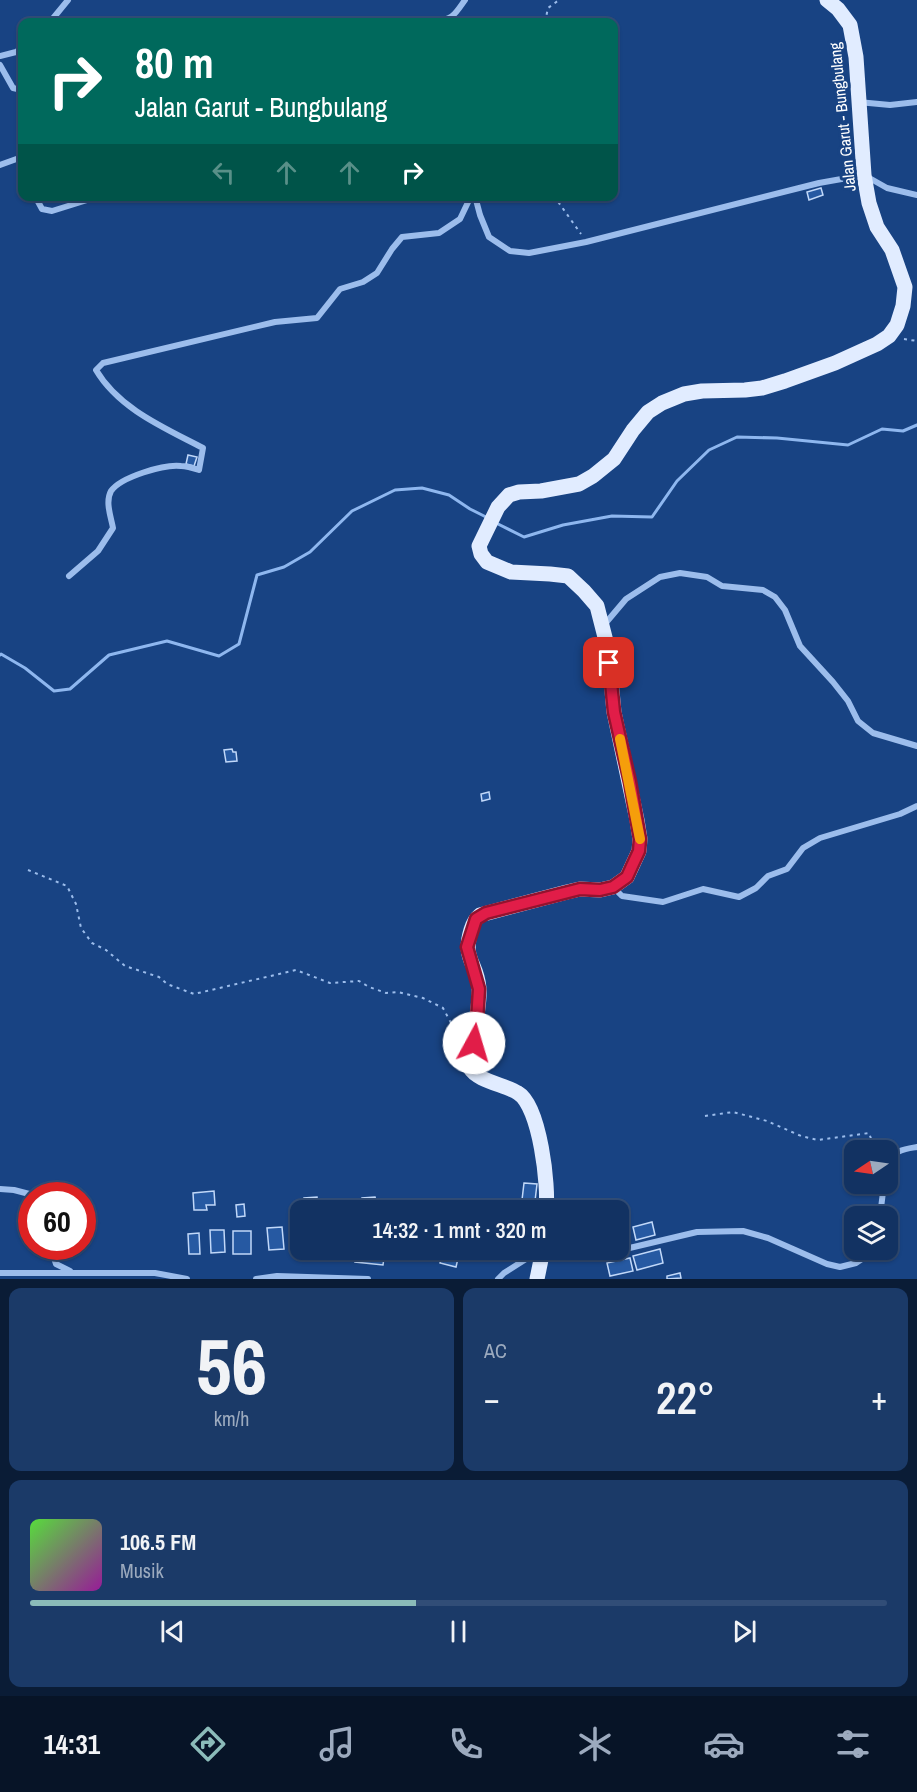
<!DOCTYPE html>
<html lang="id">
<meta charset="utf-8">
<style>
:root{--surface:#123262;--page:#1b3a68;--text:#f1f3f6;--muted:#9caabe;--line:#314d77;--accent:#8bbbb9}
body{margin:0;font-family:"Archivo Narrow",sans-serif;background:var(--page);color:var(--text);height:100vh;display:flex;flex-direction:column;font-size:22px;white-space:nowrap}
*{box-sizing:border-box;margin:0}
p{font-size:20px;color:var(--muted)}
.icon{flex:none;width:33px;height:33px;fill:none;stroke:currentColor;stroke-width:2;stroke-linecap:round;stroke-linejoin:round}
.map{position:relative;height:1279px;overflow:hidden}
.side{display:flex;flex-direction:column;gap:9px;padding:9px;background:#0a1c36;flex:1}
.side>*{flex:none}
.banner{position:absolute;left:18px;top:18px;width:600px;height:183px;border-radius:12px;box-shadow:0 2px 4px #0004,0 0 0 2px var(--line);background:#00695c;color:#fff;overflow:hidden}
.needle{width:39px;rotate:257deg}
.fabs{position:absolute;left:844px;top:1140px;display:grid;gap:12px}
.fabs a{display:grid;place-items:center;width:54px;height:54px;border-radius:12px;background:var(--surface);box-shadow:0 2px 4px #0004,0 0 0 2px var(--line);font-size:30px}
.speed{position:absolute;left:18px;top:1182px;display:flex;gap:12px;font-size:30px;font-weight:700;text-align:center}
.speed>*{display:grid;place-content:center;width:78px;height:78px;border-radius:50%;background:var(--surface);box-shadow:0 2px 4px #0004,0 0 0 2px var(--line);line-height:1}
.speed .limit{border:9px solid #d22;background:#fff;color:#111}
.pin{position:absolute;display:grid;place-items:center;width:51px;height:51px;color:#fff;margin:-26px;border-radius:12px;box-shadow:0 3px 9px #0006}
.me{position:absolute;width:66px;margin:-33px;rotate:6deg;stroke-linejoin:round;filter:drop-shadow(0 0 4px #0008)}
.turn{display:flex;align-items:center;gap:21px;height:126px;padding:0 18px;font-size:27px}
.turn .icon{width:78px;height:78px;stroke-width:2.5}
.turn b{display:block;font-size:42px;line-height:51px}
.lanes{display:flex;align-items:center;height:57px;padding:0 18px;background:#0003;justify-content:center;gap:30px;direction:ltr}
.lanes .off{opacity:.35}
.big{font-size:45px;font-weight:600;line-height:1.1}
.side .tile{flex:1;display:flex;flex-direction:column;justify-content:center;gap:9px;min-width:0;padding:0 21px;border-radius:12px;background:var(--page)}
.side .dial{align-items:center;gap:0}
.dial b{font-size:78px;line-height:1}
.song{display:flex;align-items:center;gap:18px}
.cover{width:72px;height:72px;border-radius:9px;background:linear-gradient(135deg,hsl(110 70% 55%),hsl(300 70% 35%))}
.played{height:6px;border-radius:3px;background:linear-gradient(90deg,var(--accent) 45%,var(--line) 45%)}
.keys{display:flex;justify-content:space-around;direction:ltr}
.heat{display:flex;justify-content:space-between;align-items:center;font-size:33px;direction:ltr}
.side .tiles{flex:1;display:grid;gap:9px;grid-template-columns:1fr 1fr}
.tile:last-child{grid-column:span 2}
.trip{position:absolute;left:290px;top:1200px;width:339px;height:60px;border-radius:12px;background:var(--surface);box-shadow:0 2px 4px #0004,0 0 0 2px var(--line);font-weight:600;line-height:60px;text-align:center}
.dock{display:flex;height:96px;justify-content:space-around;align-items:center;background:#071427;color:var(--muted)}
.dock .icon{width:42px;height:42px}
.dock .current{color:var(--accent)}
.dock b{font-size:27px;color:var(--text)}
.map>svg:first-child{display:block}
</style>
<div class="map">
<svg width="917" height="1279" viewBox="0 0 917 1279">
<rect width="100%" height="100%" fill="#184383"/>
<g fill="none" stroke-linecap="round" stroke-linejoin="round">
<g stroke="#8eb7ef" stroke-width="3">
<polyline points="496,523 524,537 563,525 612,516 652,517 677,481 709,450 737,437 777,438 848,445 882,429 903,431 917,425"/>
<polyline points="0,655 1,654 25,668 54,691 70,689 109,655 167,641 219,656 239,644 257,575 284,567 310,552 352,511 395,490 422,488 449,495 470,509 488,518"/>
</g>
</g>
<g fill="#2659a2" stroke="#c1d8f9" stroke-width="1.5">
<polygon points="821,188 823,195 809,200 807,192"/>
<polygon points="188,455 197,457 194,466 186,464"/>
<polygon points="232,749 233,752 236,752 237,761 226,762 224,750"/>
<polygon points="489,792 490,799 482,801 481,794"/>
<polygon points="524,1183 537,1184 535,1201 522,1200"/>
<polygon points="214,1191 215,1205 206,1205 207,1210 194,1210 193,1193"/>
<polygon points="317,1197 318,1210 305,1210 304,1198"/>
<polygon points="375,1197 376,1201 384,1201 385,1210 352,1210 352,1205 362,1204 362,1198"/>
<polygon points="244,1204 245,1216 237,1217 236,1205"/>
<polygon points="652,1222 655,1235 636,1240 633,1227"/>
<polygon points="622,1226 625,1241 618,1242 618,1227"/>
<polygon points="282,1227 284,1249 269,1250 267,1228"/>
<polygon points="210,1230 224,1230 225,1252 211,1253"/>
<rect x="233" y="1231" width="18" height="23"/>
<polygon points="199,1233 200,1254 189,1254 188,1234"/>
<polygon points="660,1249 663,1263 637,1270 633,1256"/>
<polygon points="339,1250 349,1250 349,1257 338,1256"/>
<polygon points="352,1250 385,1250 383,1265 355,1262 356,1253 352,1252"/>
<polygon points="443,1250 459,1254 456,1267 440,1263"/>
<polygon points="467,1250 482,1250 481,1261 467,1260"/>
<polygon points="630,1258 633,1271 610,1276 607,1263"/>
<polygon points="680,1273 681,1278 667,1279 667,1276"/>
</g>
<g fill="none" stroke-linecap="round" stroke-linejoin="round">
<g stroke="#9cbdec" stroke-width="2" stroke-dasharray="3 4.5" stroke-linecap="butt">
<polyline points="545,22 548,8 559,0"/>
<polyline points="554,196 581,234"/>
<polyline points="904,339 917,341"/>
<polyline points="28,870 67,886 76,904 81,928 92,943 106,950 125,966 159,977 167,984 194,994 296,970 330,983 359,981 369,987 386,993 398,992 423,998 443,1008 451,1023 464,1037"/>
<polyline points="705,1116 733,1112 767,1121 801,1136 818,1140 869,1133 875,1150"/>
</g>
<g stroke="#9cbdec" stroke-width="6">
<path d="M435,21C453,20 455,14 465,0"/>
<polyline points="50,22 68,0"/>
<polyline points="0,56 16,52 22,48"/>
<polyline points="0,65 13,88 22,90"/>
<polyline points="858,102 890,105 917,102"/>
<polyline points="0,165 22,157"/>
<polyline points="35,196 42,209 52,211 100,196"/>
<polyline points="475,196 480,215 489,237 510,251 529,253 586,242 819,183 864,175 887,188 917,195"/>
<path d="M69,576L98,551L113,528C111,517 105,502 111,491C121,477 164,464 181,466C187,466 193,468 199,470L203,448C165,428 119,409 96,370L103,363L275,322L317,318L340,289L363,282L377,273L392,249L402,237L439,233L460,219L471,196"/>
<polyline points="604,625 626,599 660,577 680,573 707,577 722,586 763,590 775,597 785,610 800,646 833,682 848,701 858,721 873,733 917,746"/>
<polyline points="613,887 622,896 663,902 703,889 739,897 756,888 768,876 787,869 803,848 820,838 900,814 917,806"/>
<path d="M888,1162C894,1150 905,1149 917,1147"/>
<polyline points="0,1189 14,1190 37,1196"/>
<polyline points="880,1216 884,1184"/>
<polyline points="50,1246 56,1264 70,1271"/>
<polyline points="0,1273 155,1273 187,1279"/>
<polyline points="256,1279 277,1276 368,1279"/>
<polyline points="498,1279 504,1273 526,1259 543,1255 569,1258 600,1255 697,1232 743,1231 768,1238 827,1264 840,1267 856,1263 862,1259 870,1250"/>
</g>
<g stroke="#e1ecff" stroke-width="15">
<path d="M546,1210C549,1187 540,1106 518,1093C506,1085 477,1081 470,1068C463,1056 474,1049 476,1038C477,1034 476,1029 476,1024C477,1012 480,1000 479,988C477,962 462,960 471,930C473,923 475,919 480,915L567,892L580,889L600,890L613,887L627,877L639,851L640,839L637,820L614,712L608,649L597,606L584,591L568,576L550,574L511,572L487,562L481,554L479,546L498,507L509,495L519,492L541,491L579,484L593,476L614,459L633,430L648,412L662,403L684,394L702,391L745,390L762,388L785,381L835,363L877,344L889,336L897,325L903,306L905,287L892,250L877,227L869,203L864,175L856,57L850,25L838,9L827,0"/>
<polyline points="537,1279 543,1250"/>
</g>
</g>
<g fill="none" stroke-linecap="round" stroke-linejoin="round">
<g stroke="#92132f" stroke-width="15">
<polyline id="route" points="474,1043 476,1037 479,989 467,947 476,919 486,913 580,889 600,890 613,887 627,877 632,866 639,851 640,839 630,782 614,712 609,663"/>
</g>
<use href="#route" stroke="#e11d48" stroke-width="10"/>
<polyline stroke="#f59e0b" stroke-width="10" points="620,739 640,839"/>
</g>
<g text-anchor="middle" stroke-width="6" stroke-linejoin="round" paint-order="stroke">
<g font-size="16" fill="#fff" stroke="#184383">
<text transform="translate(842 117) rotate(-96)" y="6">Jalan Garut - Bungbulang</text>
</g>
</g>
</svg>
<div class="fabs">
<a><svg class="needle" viewBox="-14 -14 28 28"><path d="M0-13l5 13h-10z" fill="#e53935"/><path d="M0 13l5-13h-10z" fill="#9caabe"/></svg></a>
<a><svg class="icon" aria-label="layers" viewBox="0 0 24 24"><path d="M12 4l9 5-9 5-9-5zM3 14l9 5 9-5"/></svg></a>
</div>
<div class="speed"><div class="limit">60</div></div>
<div class="pin" style="left:609px;top:663px;background:#d93025"><svg class="icon" aria-label="arrive" viewBox="0 0 24 24"><path d="M6 21V4h12l-3 4 3 4H6"/></svg></div>
<svg class="me" style="left:474px;top:1043px" viewBox="-20 -20 40 40"><circle r="19" fill="#fff"/><path d="M0-13L10 11 0 6-10 11z" fill="#e11d48"/></svg>
<div class="trip">14:32 · 1 mnt · 320 m</div>
<div class="banner">
<div class="turn"><svg class="icon" aria-label="right" viewBox="0 0 24 24"><path d="M7 20v-9h11M14 6l5 5-5 5"/></svg><div><b>80 m</b>Jalan Garut - Bungbulang</div></div>
<div class="lanes"><svg class="icon off" aria-label="left" viewBox="0 0 24 24"><path d="M17 20v-9H6M10 6l-5 5 5 5"/></svg><svg class="icon off" aria-label="ahead" viewBox="0 0 24 24"><path d="M12 20V5M6 11l6-6 6 6"/></svg><svg class="icon off" aria-label="ahead" viewBox="0 0 24 24"><path d="M12 20V5M6 11l6-6 6 6"/></svg><svg class="icon" aria-label="right" viewBox="0 0 24 24"><path d="M7 20v-9h11M14 6l5 5-5 5"/></svg></div>
</div>
</div>
<section class="side">
<div class="tiles">
<div class="tile dial"><b>56</b><p>km/h</p></div>
<div class="tile"><p>AC</p>
<div class="heat"><a>−</a><b class="big">22°</b><a>+</a></div>
</div>
<div class="tile">
<div class="song"><i class="cover"></i><div><b>106.5 FM</b><p>Musik</p></div></div>
<div class="played"></div>
<div class="keys"><svg class="icon" aria-label="previous" viewBox="0 0 24 24"><path d="M18 5L8 12l10 7zM5 5v14"/></svg><svg class="icon" aria-label="pause" viewBox="0 0 24 24"><path d="M8 5v14M16 5v14"/></svg><svg class="icon" aria-label="next" viewBox="0 0 24 24"><path d="M6 5l10 7-10 7zM19 5v14"/></svg></div>
</div>
</div>
</section>
<nav class="dock">
<b>14:31</b>
<svg class="icon current" aria-label="directions" viewBox="0 0 24 24"><path d="M12 3l9 9-9 9-9-9zM9 14v-3h6M13 9l2 2-2 2"/></svg>
<svg class="icon" aria-label="music" viewBox="0 0 24 24"><path d="M9 18V5l10-2v13"/><circle cx="6" cy="18" r="3"/><circle cx="16" cy="16" r="3"/></svg>
<svg class="icon" aria-label="phone" viewBox="0 0 24 24"><path d="M5 4h4l2 5-3 2q2 4 5 5l2-3 5 2v4C11 20 4 13 5 4z"/></svg>
<svg class="icon" aria-label="climate" viewBox="0 0 24 24"><path d="M12 3v18M4 7l16 10M4 17L20 7"/></svg>
<svg class="icon" aria-label="car" viewBox="0 0 24 24"><path d="M5 17H2v-5l4-1 3-4h7l3 4 3 1v5h-3M9 17h6M6 11h13"/><circle cx="7" cy="17" r="2"/><circle cx="17" cy="17" r="2"/></svg>
<svg class="icon" aria-label="filters" viewBox="0 0 24 24"><path d="M4 7h16M4 17h16"/><circle cx="9" cy="7" r="2"/><circle cx="15" cy="17" r="2"/></svg>
</nav>
